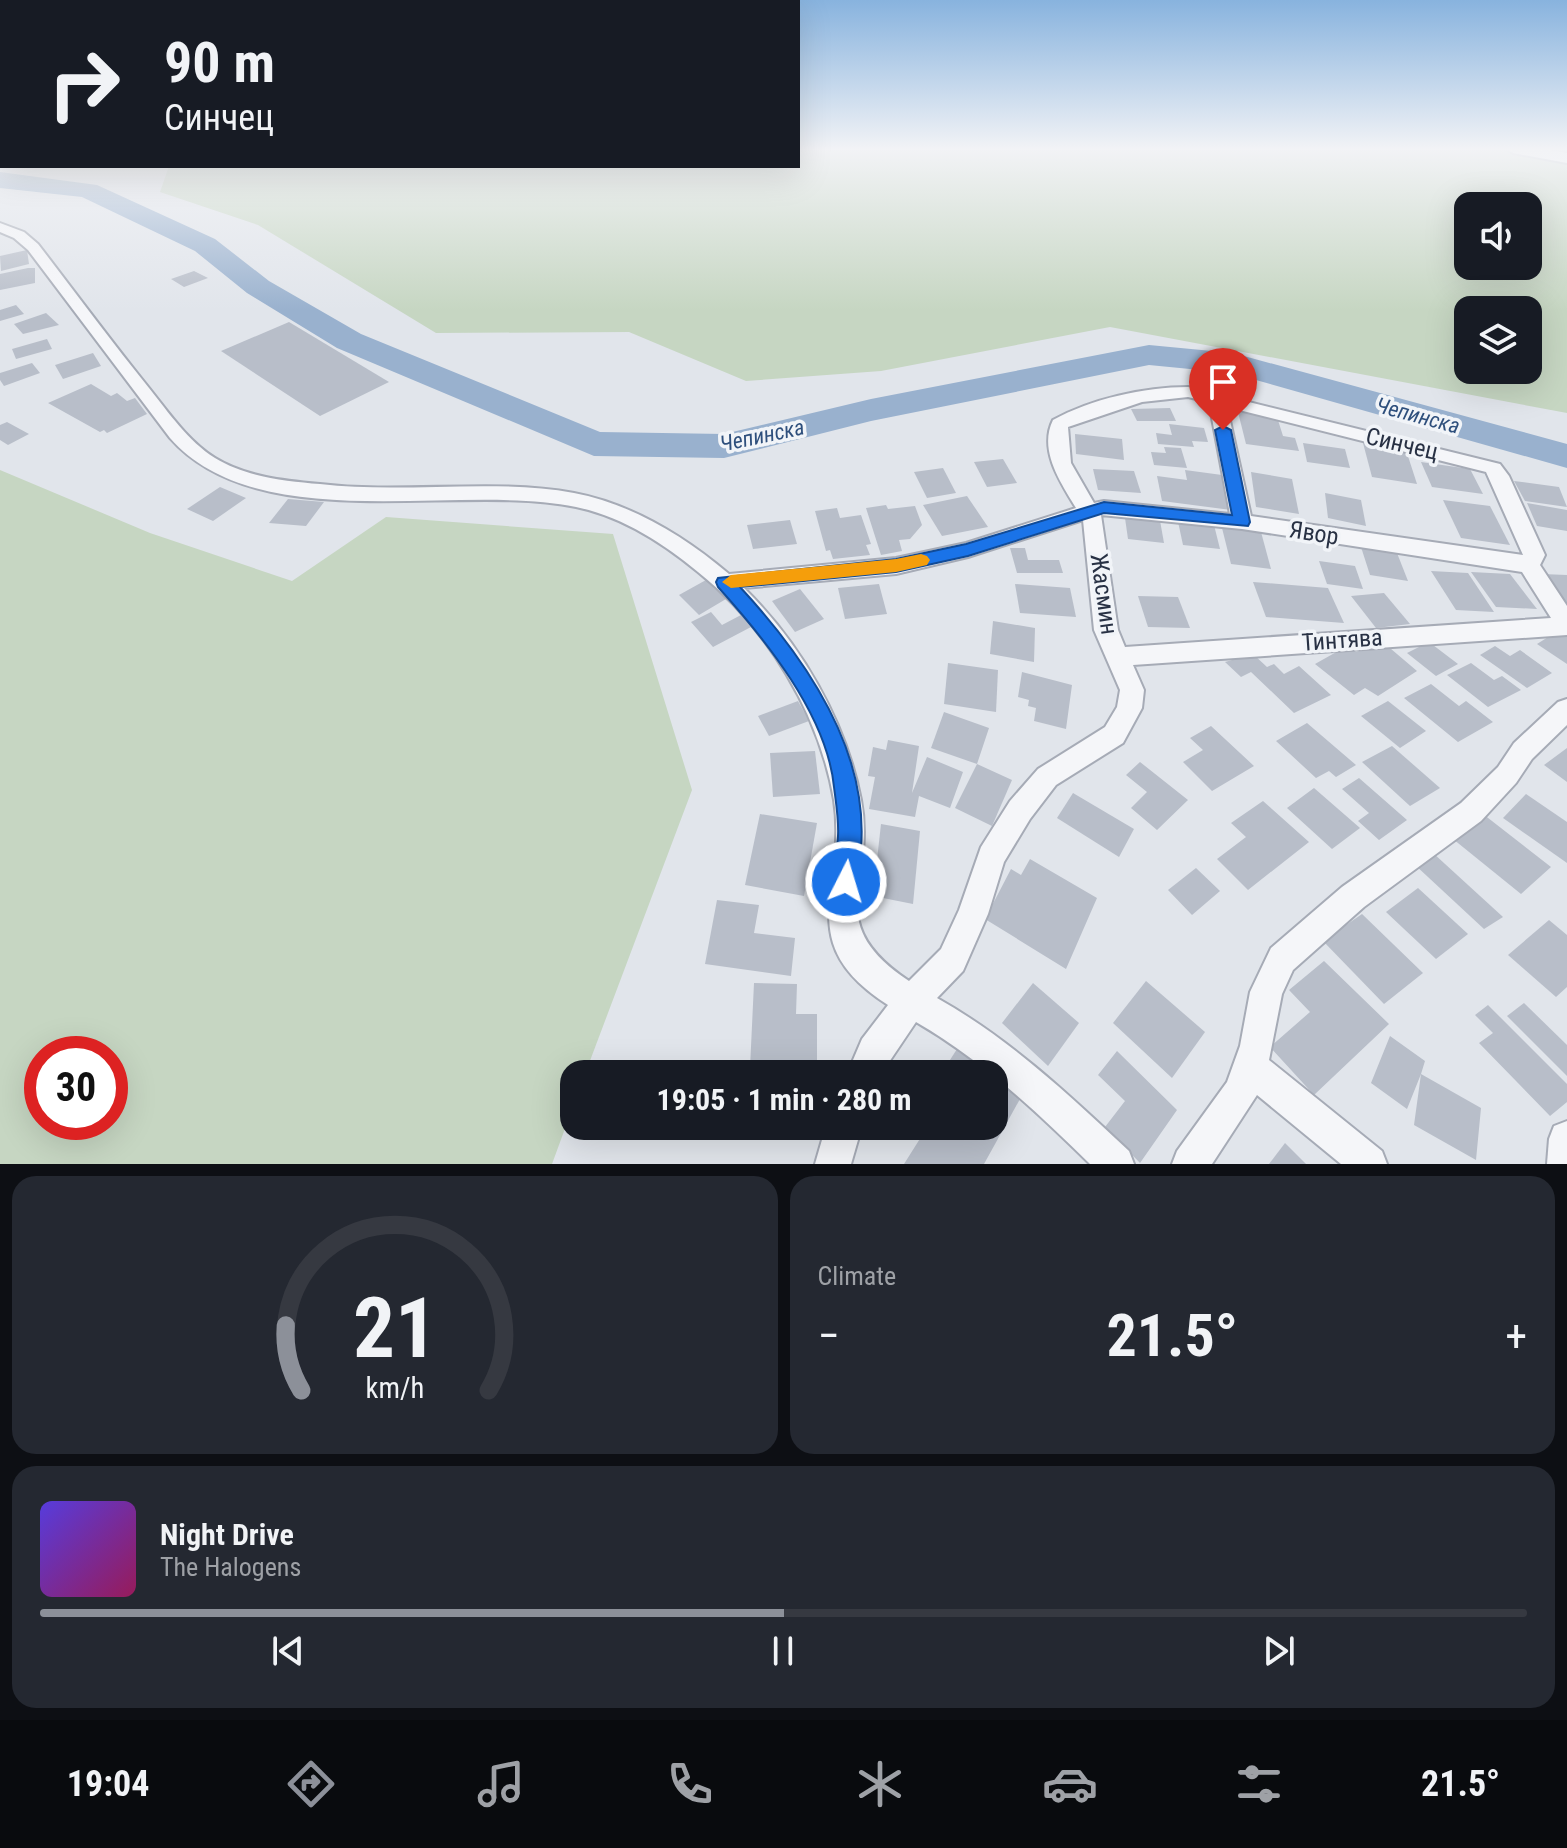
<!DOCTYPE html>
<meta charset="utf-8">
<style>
:root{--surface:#171b24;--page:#242831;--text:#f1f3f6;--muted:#9ea1a6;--line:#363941;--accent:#8c9099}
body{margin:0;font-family:"Roboto Condensed",sans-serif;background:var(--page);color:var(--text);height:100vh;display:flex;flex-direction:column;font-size:30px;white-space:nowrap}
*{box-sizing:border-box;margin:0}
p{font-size:26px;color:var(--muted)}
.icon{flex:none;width:44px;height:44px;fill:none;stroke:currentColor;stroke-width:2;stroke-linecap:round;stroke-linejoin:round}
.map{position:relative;height:1164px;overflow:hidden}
.drawer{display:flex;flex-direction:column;gap:12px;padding:12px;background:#0d0f14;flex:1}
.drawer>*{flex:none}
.banner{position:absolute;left:0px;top:0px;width:800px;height:168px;box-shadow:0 8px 32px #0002;background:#171b24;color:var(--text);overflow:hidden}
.fabs{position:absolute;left:1454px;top:192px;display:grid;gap:16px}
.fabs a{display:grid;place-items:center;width:88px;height:88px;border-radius:16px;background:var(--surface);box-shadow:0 8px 32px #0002;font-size:40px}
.speed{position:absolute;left:24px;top:1036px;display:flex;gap:16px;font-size:40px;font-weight:700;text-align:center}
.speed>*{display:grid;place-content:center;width:104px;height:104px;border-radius:50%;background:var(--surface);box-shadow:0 8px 32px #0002;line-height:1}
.speed .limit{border:12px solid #d22;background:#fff;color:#111}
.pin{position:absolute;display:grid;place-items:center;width:68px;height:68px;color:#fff;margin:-82px -34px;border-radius:50% 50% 50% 0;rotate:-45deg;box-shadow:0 0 8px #0007}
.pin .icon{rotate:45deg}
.me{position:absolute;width:88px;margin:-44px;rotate:5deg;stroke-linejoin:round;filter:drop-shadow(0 0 6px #0008)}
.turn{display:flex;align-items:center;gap:28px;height:168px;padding:0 32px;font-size:36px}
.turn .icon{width:104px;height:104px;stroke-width:2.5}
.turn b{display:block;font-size:56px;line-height:68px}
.big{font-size:60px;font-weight:700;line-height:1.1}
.drawer .tile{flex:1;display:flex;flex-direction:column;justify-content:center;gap:12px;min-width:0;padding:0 28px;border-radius:24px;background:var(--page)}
.drawer .dial{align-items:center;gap:0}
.dial svg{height:208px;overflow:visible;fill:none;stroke:var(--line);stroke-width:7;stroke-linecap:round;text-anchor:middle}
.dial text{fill:var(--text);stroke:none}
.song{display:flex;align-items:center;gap:24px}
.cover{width:96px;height:96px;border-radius:12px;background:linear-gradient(135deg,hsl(250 70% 55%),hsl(330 70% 35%))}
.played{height:8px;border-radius:4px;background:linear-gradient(90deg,var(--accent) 50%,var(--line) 50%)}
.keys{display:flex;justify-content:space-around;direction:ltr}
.heat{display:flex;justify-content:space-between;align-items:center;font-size:44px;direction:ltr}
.drawer .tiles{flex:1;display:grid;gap:12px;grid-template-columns:1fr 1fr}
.tile:last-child{grid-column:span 2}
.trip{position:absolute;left:560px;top:1060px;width:448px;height:80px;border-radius:24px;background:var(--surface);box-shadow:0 8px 32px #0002;font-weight:700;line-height:80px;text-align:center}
.menu{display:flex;height:128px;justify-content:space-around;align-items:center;background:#090b0e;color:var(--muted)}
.menu .icon{width:56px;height:56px}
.menu .selected{color:var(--accent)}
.menu b{font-size:36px;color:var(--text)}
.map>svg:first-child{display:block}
</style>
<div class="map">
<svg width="1567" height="1164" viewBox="0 0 1567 1164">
<rect width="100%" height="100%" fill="#e1e5eb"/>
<g fill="#c6d6c2" fill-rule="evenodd">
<path d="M798,148H1567V413L1110,327L881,371L746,381L629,332L436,333L258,225L160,192L169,166H798ZM1468,206H1528V266H1468ZM1468,310H1528V370H1468Z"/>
<path d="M0,470L150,533L292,581L386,517L613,534L692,790L585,1074H574V1104L552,1164H0ZM42,1054H110V1122H42Z"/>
</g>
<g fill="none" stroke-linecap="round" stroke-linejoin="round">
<polygon fill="#99b1ce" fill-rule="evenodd" points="0,172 97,185 215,239 269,281 361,334 600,432 724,434 871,399 1149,345 1233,353 1567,444 1567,468 1231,373 1149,365 871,421 724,458 594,456 337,348 247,293 195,251 82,197 0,188"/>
</g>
<g fill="#b8bec9">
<polygon points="27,250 29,264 1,271 0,256"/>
<polygon points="28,268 35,268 35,283 0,290 0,274"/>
<polygon points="194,271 208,278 184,287 171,279"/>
<polygon points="16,305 24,314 0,321 0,310"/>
<polygon points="46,313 59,325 23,334 14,324"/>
<polygon points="289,322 389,382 320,416 221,351"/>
<polygon points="47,339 52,349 16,359 12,349"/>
<polygon points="93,353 101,366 63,379 55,365"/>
<polygon points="32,363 40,373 4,386 0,380 0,373"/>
<polygon points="91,384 111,396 117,393 127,401 135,398 147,414 107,433 104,430 100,432 48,403"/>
<polygon points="1170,408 1176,421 1137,421 1131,409"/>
<polygon points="1238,412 1277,417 1283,436 1295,438 1299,451 1246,444"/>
<polygon points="7,422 29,434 8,445 0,440 0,425"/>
<polygon points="1169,424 1204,428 1208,442 1192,441 1194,447 1158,444 1156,433 1172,435"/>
<polygon points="1075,434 1122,439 1124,460 1076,454"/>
<polygon points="1303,443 1345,449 1350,468 1307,462"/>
<polygon points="1363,443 1406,450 1417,484 1372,477"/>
<polygon points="1164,447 1181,448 1187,468 1154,465 1151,452 1166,453"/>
<polygon points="1003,459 1017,483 987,487 974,462"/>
<polygon points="1421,462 1470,469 1483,494 1432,487"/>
<polygon points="943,468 956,493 927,498 914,472"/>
<polygon points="1093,469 1134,471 1141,493 1098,490"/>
<polygon points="1185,470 1222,475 1231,510 1162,501 1157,476 1187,480"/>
<polygon points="1251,472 1292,479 1299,514 1256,507"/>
<polygon points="1514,481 1559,487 1567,507 1525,501"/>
<polygon points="220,487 246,498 213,521 187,509"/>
<polygon points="1325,493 1361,500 1366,526 1328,518"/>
<polygon points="967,496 988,527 942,536 923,505"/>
<polygon points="288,499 324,502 306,526 269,523"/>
<polygon points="1443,500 1490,506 1510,545 1461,538"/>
<polygon points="1527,503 1567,510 1567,531 1537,526"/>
<polygon points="886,505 888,509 915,506 922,525 910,539 899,540 902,551 881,555 866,508"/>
<polygon points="837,508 840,518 861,515 871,544 866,545 870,555 833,559 830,550 826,551 815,511"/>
<polygon points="1124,511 1159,515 1164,543 1128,539"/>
<polygon points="1177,517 1213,521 1220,549 1183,545"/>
<polygon points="790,520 797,544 753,549 747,525"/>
<polygon points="1222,528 1261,532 1271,569 1231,564"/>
<polygon points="1361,547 1397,553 1408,581 1370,575"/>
<polygon points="1010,548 1025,548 1028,560 1059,560 1063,573 1017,573"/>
<polygon points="1319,561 1355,566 1363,589 1327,584"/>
<polygon points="1431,571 1468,573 1494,612 1456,610"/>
<polygon points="1471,572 1510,574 1537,609 1496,607"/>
<polygon points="1542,574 1567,575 1567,606"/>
<polygon points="706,580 726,599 699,615 679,595"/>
<polygon points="1253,582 1328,588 1344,623 1266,617"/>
<polygon points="879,584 887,614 845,619 838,588"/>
<polygon points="1015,584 1070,588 1076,617 1020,613"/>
<polygon points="800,589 824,619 795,632 772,601"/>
<polygon points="1384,593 1410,624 1376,628 1351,596"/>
<polygon points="1138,596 1178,597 1190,628 1148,627"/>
<polygon points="711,612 722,625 741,615 751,627 713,647 691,622"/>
<polygon points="993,621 1035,628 1034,662 990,654"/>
<polygon points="1561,629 1567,633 1567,664 1537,644"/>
<polygon points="1429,642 1458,664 1436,676 1407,653"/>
<polygon points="1384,643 1417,671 1378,696 1365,688 1354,695 1315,664 1347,646 1356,652"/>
<polygon points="1495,646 1510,656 1520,650 1552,673 1527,688 1480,655"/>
<polygon points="1253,654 1267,667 1274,664 1284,674 1299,666 1331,695 1294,713 1251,672 1241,677 1225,662"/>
<polygon points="948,663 998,670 996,712 944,704"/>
<polygon points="1471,663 1494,680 1502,676 1521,690 1488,707 1447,675"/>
<polygon points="1022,672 1072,685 1066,729 1034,721 1036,708 1028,706 1029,700 1018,697"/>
<polygon points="1431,684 1459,706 1466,701 1493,722 1458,742 1404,698"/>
<polygon points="798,701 809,721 769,736 758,716"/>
<polygon points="1388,701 1426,731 1400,748 1361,716"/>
<polygon points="944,712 989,728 977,764 931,748"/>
<polygon points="1307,723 1356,765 1336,777 1329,771 1316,778 1276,741"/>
<polygon points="1211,726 1254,766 1212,791 1183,762 1203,750 1190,738"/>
<polygon points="888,740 919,746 912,793 927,757 963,772 950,808 919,796 915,817 869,809 875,777 868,776 873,747 886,750"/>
<polygon points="1392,746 1440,788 1410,806 1362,762"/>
<polygon points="1567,748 1567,782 1544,765"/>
<polygon points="815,751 820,794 773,797 770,753"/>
<polygon points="1140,762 1188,800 1157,830 1131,808 1147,792 1126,775"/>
<polygon points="977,764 1012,780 992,826 955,808"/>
<polygon points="1359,778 1407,820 1379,840 1358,821 1369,813 1342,789"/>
<polygon points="1314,788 1360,828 1332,849 1287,808"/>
<polygon points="1073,793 1134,829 1119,857 1057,818"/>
<polygon points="1526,794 1567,822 1567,863 1503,818"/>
<polygon points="1263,801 1309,842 1248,890 1217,859 1246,837 1231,823"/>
<polygon points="760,814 817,823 804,896 745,885"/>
<polygon points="1483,814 1551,867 1521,894 1453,839"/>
<polygon points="881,824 920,831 913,904 873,896"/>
<polygon points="1433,853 1503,917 1484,929 1414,864"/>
<polygon points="1030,859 1097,898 1066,969 985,919 1011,869 1021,875"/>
<polygon points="1196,868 1220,891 1192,915 1168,890"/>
<polygon points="1418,888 1468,934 1436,959 1386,912"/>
<polygon points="717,900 759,905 754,933 795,938 791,976 705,964"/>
<polygon points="1362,914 1423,973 1384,1004 1323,941"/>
<polygon points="1549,920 1567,935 1567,987 1556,997 1508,955"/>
<polygon points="1324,961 1389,1024 1314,1095 1270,1047 1310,1012 1289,990"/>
<polygon points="1146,981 1205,1032 1172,1078 1113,1023"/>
<polygon points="754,983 797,984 796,1014 817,1014 817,1071 750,1068"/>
<polygon points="1033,983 1079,1023 1048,1066 1002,1023"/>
<polygon points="1524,1003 1567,1045 1567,1076 1507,1016"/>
<polygon points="1488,1005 1567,1084 1567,1102 1550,1116 1479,1043 1493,1033 1475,1015"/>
<polygon points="1390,1036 1425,1061 1421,1074 1481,1108 1476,1160 1414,1125 1421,1074 1407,1109 1371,1083"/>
<polygon points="957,1049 988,1074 941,1074"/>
<polygon points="1117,1051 1177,1110 1140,1163 1105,1127 1125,1101 1098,1075"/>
<polygon points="994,1079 1020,1099 984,1164 904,1164 928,1126 994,1126"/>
<polygon points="1285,1143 1306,1164 1269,1164"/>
</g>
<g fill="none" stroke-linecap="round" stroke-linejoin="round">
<g stroke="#a6abb6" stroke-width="4">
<g id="street">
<path d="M0,223L24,232L38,244C75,292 111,341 149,388C169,413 188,441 215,458C246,477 285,481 320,484C403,494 494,478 574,493C632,504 684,536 729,574L896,558L966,543L1076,508C1061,483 1038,450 1053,420C1091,399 1144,387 1188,387L1500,464L1509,476L1545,555L1540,565L1567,606V635L1133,665L1144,690L1142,708L1123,743L1056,785L1030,819L1004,862L988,914L963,971L937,998C1010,1039 1068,1094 1129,1151L1134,1164H1090C1035,1110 983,1061 916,1022L881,1074H847L862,1039L888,1005C789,942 848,888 834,800C819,713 767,627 698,572C663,543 621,516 576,507C458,482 259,539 170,438L28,250L14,238L0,232ZM1188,397L1209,402L1230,514L1104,501L1094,503L1071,463L1068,427L1142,402ZM1227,407L1486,472L1523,555L1251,516ZM1101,515L1242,529L1522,572L1551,618L1125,647L1118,630ZM1083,520L1094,630L1120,690L1117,707L1105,727L1038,769L1010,801L981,847L959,910L941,949L909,981C819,921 877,883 861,800C846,721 801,644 744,588L896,574L968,557Z"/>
<polygon points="1567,699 1567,725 1532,759 1516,783 1481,821 1364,907 1293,970 1282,994 1269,1060 1382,1151 1387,1164 1341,1164 1257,1095 1212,1164 1172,1164 1177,1151 1227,1082 1240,1046 1250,992 1271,948 1342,887 1461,803 1498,767 1514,743 1558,702"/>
<polygon points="1567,1121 1567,1164 1547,1164 1549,1139 1554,1126"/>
<polygon points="826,1126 862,1126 851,1164 815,1164"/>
</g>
</g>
<g stroke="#a6abb6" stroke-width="4">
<polygon id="secondary" points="1505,148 1539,148 1567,153 1567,163 1513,153"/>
</g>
<use href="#street" fill="#f5f6f9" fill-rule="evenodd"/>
<use href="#secondary" fill="#fff" fill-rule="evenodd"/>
</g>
<linearGradient id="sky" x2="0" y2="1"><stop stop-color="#88b3de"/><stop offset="0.48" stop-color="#f2f3f6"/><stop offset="1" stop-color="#f2f3f6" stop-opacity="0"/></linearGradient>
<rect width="1567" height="311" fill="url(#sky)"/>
<path fill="#1a73e8" stroke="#114b97" stroke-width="2" d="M1223,426L1231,430L1250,522L1248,526L1104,513L968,556L896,572L740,587C804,656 869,749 861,848C860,862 860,877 854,890L846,894L837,890C830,874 837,853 838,836C839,820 836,803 834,787C827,715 765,639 718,587L716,582L718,578L896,559L966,544L1104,502L1232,515L1215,430Z"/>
<polygon fill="#f59e0b" points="921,554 927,556 930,560 927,565 896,572 731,588 722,582 731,575 896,559"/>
<g text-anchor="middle" stroke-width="7" stroke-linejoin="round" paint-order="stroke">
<g font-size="22" font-style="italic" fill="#2e4f7c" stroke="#f1f4f8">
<text transform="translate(1418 415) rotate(15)" y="8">Чепинска</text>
<text transform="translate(762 435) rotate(-12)" y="8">Чепинска</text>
</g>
<g font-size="24" fill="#283144" stroke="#f1f4f8">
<text transform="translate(1402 444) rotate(13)" y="8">Синчец</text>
<text transform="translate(1314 533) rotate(9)" y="8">Явор</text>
<text transform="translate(1104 594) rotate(82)" y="8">Жасмин</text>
<text transform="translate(1342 640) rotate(-4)" y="8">Тинтява</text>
</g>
</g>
</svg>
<div class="fabs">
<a><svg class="icon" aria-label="sound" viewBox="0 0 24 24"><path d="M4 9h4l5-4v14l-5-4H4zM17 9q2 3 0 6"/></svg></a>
<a><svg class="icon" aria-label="layers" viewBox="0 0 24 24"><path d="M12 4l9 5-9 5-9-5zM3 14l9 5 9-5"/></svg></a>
</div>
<div class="speed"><div class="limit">30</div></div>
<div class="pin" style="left:1223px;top:430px;background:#d93025"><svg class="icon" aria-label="arrive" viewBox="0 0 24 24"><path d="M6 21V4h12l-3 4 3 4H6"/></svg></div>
<svg class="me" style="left:846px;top:882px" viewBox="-20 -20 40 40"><circle r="17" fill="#1a73e8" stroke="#fff" stroke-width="3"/><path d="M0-11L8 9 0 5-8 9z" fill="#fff"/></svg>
<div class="trip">19:05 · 1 min · 280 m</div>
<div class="banner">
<div class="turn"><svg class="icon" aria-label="right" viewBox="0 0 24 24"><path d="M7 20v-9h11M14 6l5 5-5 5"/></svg><div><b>90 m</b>Синчец</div></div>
</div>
</div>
<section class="drawer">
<div class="tiles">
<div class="tile dial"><svg viewBox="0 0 100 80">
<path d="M14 69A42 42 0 1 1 86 69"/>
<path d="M14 69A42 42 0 0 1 8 44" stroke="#8c9099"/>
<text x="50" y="56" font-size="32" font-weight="700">21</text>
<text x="50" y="72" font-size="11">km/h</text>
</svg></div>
<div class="tile"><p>Climate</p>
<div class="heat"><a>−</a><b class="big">21.5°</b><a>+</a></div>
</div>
<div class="tile">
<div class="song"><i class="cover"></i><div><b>Night Drive</b><p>The Halogens</p></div></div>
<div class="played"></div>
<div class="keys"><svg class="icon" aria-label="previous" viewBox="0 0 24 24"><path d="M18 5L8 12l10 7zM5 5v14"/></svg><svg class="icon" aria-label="pause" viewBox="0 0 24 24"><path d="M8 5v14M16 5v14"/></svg><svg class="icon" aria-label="next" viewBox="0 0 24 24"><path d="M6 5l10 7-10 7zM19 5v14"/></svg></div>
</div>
</div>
</section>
<nav class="menu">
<b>19:04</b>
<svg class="icon selected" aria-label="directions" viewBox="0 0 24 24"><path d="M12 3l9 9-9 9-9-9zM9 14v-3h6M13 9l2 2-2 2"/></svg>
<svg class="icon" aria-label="music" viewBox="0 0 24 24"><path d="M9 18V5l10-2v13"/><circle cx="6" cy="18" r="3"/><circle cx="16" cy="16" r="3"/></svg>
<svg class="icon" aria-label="phone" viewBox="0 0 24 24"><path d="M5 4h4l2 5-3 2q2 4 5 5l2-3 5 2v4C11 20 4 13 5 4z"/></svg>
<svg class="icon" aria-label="climate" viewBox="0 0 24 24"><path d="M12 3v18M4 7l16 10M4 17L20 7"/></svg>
<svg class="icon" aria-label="car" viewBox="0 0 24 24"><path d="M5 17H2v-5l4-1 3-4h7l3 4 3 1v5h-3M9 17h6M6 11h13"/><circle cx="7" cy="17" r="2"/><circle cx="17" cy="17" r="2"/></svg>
<svg class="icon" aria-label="filters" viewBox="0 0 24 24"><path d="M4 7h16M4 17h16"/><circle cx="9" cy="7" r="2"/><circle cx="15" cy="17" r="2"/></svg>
<b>21.5°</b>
</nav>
